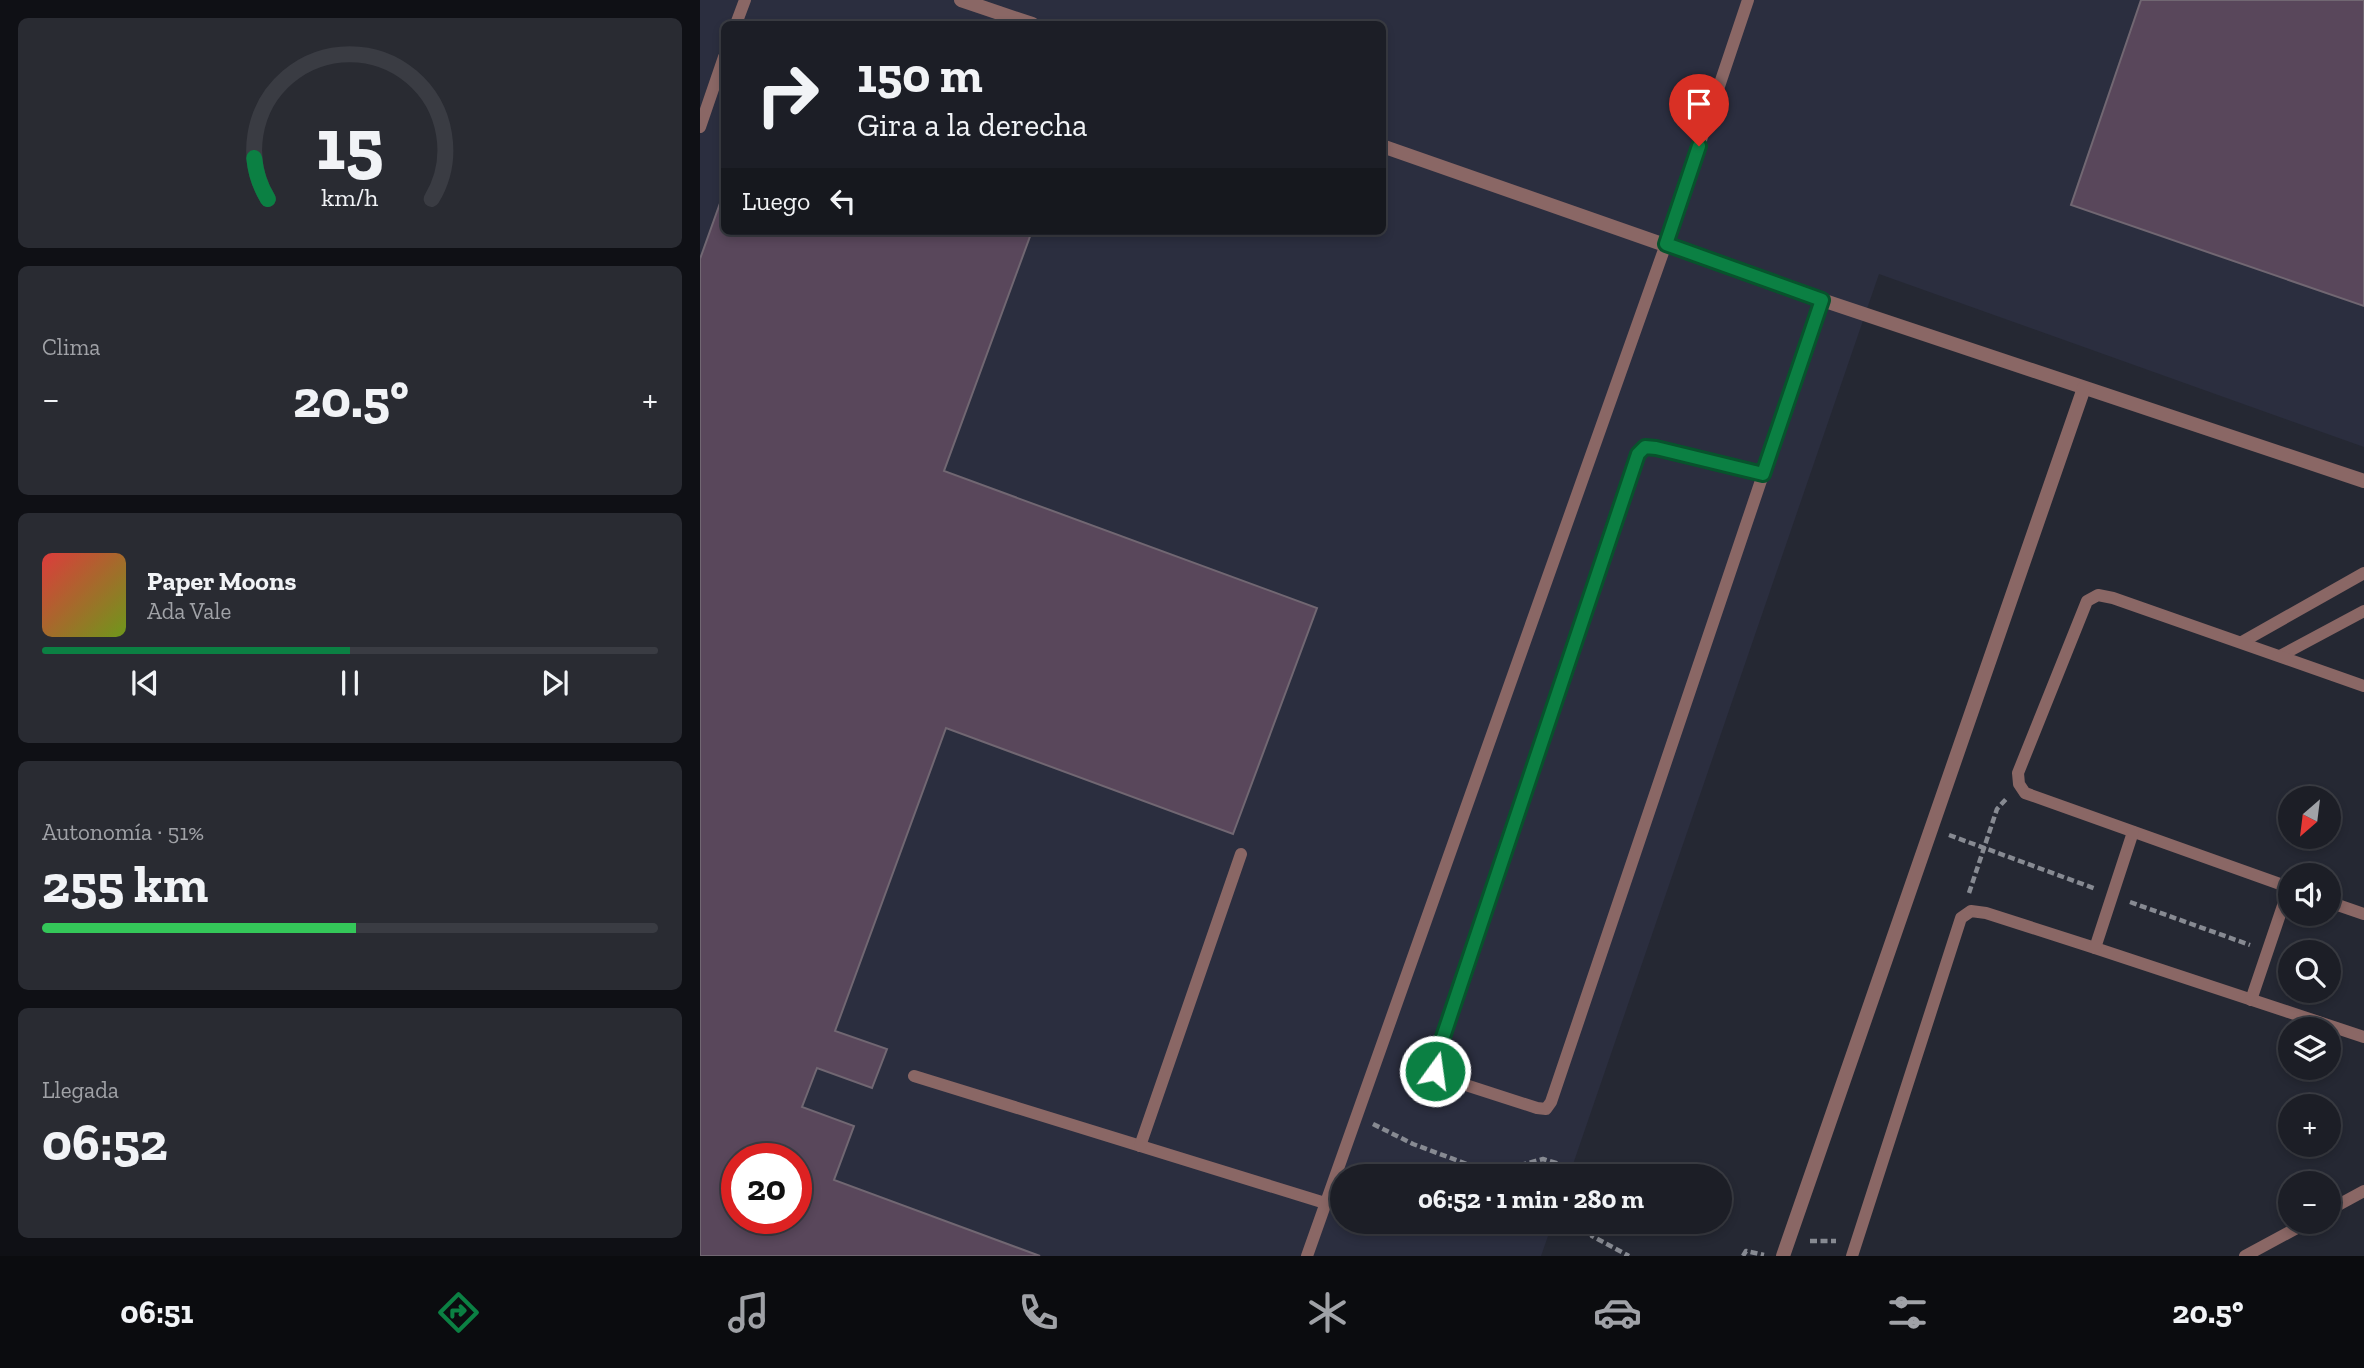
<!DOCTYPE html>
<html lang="es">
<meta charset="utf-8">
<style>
:root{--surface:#1c1e26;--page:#292b32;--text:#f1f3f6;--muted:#a0a2a7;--line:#3a3c43;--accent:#0b8043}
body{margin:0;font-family:"Zilla Slab",serif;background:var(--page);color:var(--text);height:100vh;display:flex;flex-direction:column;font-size:26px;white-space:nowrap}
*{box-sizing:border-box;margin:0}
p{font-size:23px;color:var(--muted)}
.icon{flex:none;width:38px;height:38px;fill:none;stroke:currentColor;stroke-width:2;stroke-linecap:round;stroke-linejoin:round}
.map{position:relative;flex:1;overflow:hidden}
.panel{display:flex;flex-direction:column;gap:18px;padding:18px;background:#0f1015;width:700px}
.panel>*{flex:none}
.guide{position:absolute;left:21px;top:21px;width:665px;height:214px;border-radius:10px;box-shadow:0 4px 10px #0003,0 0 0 2px var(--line);background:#1c1e26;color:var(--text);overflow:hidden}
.needle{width:46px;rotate:208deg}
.buttons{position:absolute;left:1578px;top:786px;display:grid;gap:14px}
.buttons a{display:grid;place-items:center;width:63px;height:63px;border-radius:50%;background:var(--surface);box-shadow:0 4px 10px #0003,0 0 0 2px var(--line);font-size:35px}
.speed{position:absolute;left:21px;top:1143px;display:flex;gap:14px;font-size:35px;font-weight:700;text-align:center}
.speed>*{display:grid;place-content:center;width:91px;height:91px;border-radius:50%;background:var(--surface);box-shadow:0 4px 10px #0003,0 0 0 2px var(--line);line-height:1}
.speed .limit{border:10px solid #d22;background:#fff;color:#111}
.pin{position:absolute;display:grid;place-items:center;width:60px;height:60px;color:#fff;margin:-72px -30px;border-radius:50% 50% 50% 0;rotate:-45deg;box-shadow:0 0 7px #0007}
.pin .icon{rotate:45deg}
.me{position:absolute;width:77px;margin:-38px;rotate:14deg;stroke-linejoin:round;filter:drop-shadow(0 0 5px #0008)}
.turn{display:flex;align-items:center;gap:24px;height:147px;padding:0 21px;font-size:32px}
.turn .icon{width:91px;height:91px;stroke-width:2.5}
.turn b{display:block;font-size:49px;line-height:60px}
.then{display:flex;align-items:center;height:66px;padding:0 21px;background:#0003;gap:14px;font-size:26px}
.big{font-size:52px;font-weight:800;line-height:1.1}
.panel .card{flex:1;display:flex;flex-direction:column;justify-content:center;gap:10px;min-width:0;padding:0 24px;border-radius:10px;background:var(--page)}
.panel .dial{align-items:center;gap:0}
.dial svg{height:182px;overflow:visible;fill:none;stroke:var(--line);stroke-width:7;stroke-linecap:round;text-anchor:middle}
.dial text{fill:var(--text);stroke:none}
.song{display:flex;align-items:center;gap:21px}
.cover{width:84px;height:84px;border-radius:10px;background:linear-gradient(135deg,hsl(0 70% 55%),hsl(80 70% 35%))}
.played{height:7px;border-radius:4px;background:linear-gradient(90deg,var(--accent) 50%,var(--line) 50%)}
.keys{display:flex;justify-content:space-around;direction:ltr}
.heat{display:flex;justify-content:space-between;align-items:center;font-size:38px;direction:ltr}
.charge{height:10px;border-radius:5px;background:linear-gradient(90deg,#34c759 51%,var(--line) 0)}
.trip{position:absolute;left:630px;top:1164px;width:402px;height:70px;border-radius:35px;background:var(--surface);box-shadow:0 4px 10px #0003,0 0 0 2px var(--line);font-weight:800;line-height:70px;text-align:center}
.menu{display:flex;height:112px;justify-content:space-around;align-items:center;background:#0b0c0f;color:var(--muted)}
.menu .icon{width:49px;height:49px}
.menu .active{color:var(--accent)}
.menu b{font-size:32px;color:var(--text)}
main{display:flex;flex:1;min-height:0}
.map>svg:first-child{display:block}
</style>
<main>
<section class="panel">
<div class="card dial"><svg viewBox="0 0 100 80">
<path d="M14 69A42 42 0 1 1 86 69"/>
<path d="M14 69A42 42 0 0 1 8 51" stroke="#0b8043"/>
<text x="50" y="56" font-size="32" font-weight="700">15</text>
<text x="50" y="72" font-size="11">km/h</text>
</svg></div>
<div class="card"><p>Clima</p>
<div class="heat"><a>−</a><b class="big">20.5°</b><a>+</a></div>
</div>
<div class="card">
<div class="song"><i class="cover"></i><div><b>Paper Moons</b><p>Ada Vale</p></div></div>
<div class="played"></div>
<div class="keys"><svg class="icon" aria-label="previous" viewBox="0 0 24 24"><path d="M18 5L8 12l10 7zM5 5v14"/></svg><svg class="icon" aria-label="pause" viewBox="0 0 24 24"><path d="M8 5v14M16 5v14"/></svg><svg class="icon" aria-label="next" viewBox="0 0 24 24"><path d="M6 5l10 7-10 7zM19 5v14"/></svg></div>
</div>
<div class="card"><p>Autonomía · 51%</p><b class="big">255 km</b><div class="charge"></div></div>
<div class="card"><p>Llegada</p><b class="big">06:52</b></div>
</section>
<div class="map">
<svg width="1664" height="1256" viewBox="0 0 1664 1256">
<rect width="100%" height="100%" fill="#252833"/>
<path fill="#2b2e3f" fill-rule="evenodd" d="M0,0H1664V447L1179,274L869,1176H642V1222H853L841,1256H0ZM24,24H682V231H24ZM37,1158H96V1218H37Z"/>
<g fill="#59475b" stroke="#716772" stroke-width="2" fill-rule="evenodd">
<polygon points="1441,0 1664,0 1664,306 1371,205"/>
<path d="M24,192V231H332L244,471L617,608L533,834L246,728L135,1031L187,1049L172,1088L117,1068L102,1107L154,1126L134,1180L340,1256H0V259ZM37,1158H96V1218H37Z"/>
</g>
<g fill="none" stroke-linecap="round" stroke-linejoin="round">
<g stroke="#878a92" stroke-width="4.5" stroke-dasharray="7 3.5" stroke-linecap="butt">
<polyline points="1249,835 1396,889"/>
<polyline points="1269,893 1297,809 1307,798"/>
<polyline points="1430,902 1550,945"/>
<polyline points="673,1124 713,1144 791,1173 843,1159 856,1163 866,1176"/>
<polyline points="886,1222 892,1236 929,1256"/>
<polyline points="1110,1241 1136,1241"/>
<polyline points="1043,1256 1046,1251 1064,1255"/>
</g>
<g stroke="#8a6765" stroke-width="12">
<polyline points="36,24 45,0"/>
<polyline points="0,127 24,57"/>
<polyline points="1063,474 956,448 945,447 938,454 735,1061 735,1071 741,1077 837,1108 846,1109 851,1102 1122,300"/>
<polyline points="1542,642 1664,573"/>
<polyline points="1580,656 1664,611"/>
<polyline points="1591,888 1325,793 1319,784 1318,773 1387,601 1398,595 1413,598 1664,686"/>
<polyline points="1629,902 1664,914"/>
<polyline points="1395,948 1664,1037"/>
<polyline points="1551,1000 1589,888"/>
<polyline points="214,1076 625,1203"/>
<polyline points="440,1146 541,854"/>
<polyline points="1629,1210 1664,1191"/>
<polyline points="607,1256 966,244 1048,0"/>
<polyline points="1152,1256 1261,918 1271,911 1286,913 1395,948 1433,832"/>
<polyline points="1545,1256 1608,1222"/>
</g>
<g stroke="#8a6765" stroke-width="14">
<polyline points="261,0 332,24"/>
<polyline points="682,146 1122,300 1664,481"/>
<polyline points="1083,1256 1384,388"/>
</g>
</g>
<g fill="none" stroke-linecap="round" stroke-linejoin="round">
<g stroke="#07532c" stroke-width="18">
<polyline id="route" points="735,1071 735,1061 938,454 945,447 956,448 1063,474 1122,300 966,244 999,146"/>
</g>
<use href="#route" stroke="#0b8043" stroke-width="12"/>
</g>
</svg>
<div class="buttons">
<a><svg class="needle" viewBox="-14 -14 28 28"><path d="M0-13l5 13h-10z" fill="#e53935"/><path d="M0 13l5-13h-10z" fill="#a0a2a7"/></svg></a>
<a><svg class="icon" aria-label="sound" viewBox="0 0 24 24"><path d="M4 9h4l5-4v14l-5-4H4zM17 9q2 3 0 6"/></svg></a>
<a><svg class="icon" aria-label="search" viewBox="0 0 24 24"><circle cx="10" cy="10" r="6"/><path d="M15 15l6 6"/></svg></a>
<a><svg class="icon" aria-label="layers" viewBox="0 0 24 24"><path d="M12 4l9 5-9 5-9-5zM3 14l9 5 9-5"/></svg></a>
<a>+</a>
<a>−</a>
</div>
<div class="speed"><div class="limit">20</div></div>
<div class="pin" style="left:999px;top:146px;background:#d93025"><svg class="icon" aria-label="arrive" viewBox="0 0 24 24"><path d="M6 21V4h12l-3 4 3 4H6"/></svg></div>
<svg class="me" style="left:735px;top:1071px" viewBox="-20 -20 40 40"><circle r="17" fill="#0b8043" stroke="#fff" stroke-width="3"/><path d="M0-11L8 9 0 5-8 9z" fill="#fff"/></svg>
<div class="trip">06:52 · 1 min · 280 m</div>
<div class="guide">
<div class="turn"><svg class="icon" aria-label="right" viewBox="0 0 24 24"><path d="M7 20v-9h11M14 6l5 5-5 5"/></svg><div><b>150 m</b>Gira a la derecha</div></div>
<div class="then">Luego<svg class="icon" aria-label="left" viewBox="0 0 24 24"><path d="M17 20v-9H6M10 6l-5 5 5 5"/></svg></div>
</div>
</div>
</main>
<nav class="menu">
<b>06:51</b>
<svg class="icon active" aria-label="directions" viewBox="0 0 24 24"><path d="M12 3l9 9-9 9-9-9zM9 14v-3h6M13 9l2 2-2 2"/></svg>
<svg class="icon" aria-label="music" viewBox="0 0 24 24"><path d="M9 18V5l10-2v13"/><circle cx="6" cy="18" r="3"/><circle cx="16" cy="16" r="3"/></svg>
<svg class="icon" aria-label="phone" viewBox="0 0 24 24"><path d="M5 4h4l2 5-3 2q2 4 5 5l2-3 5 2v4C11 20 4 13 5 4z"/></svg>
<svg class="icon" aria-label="climate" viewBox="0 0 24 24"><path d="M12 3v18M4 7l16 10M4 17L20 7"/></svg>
<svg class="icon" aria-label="car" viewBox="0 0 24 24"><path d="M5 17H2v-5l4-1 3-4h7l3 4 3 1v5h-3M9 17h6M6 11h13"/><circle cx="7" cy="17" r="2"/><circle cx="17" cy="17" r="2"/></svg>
<svg class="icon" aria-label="filters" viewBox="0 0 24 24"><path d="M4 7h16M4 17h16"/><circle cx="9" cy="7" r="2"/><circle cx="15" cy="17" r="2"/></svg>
<b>20.5°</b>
</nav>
